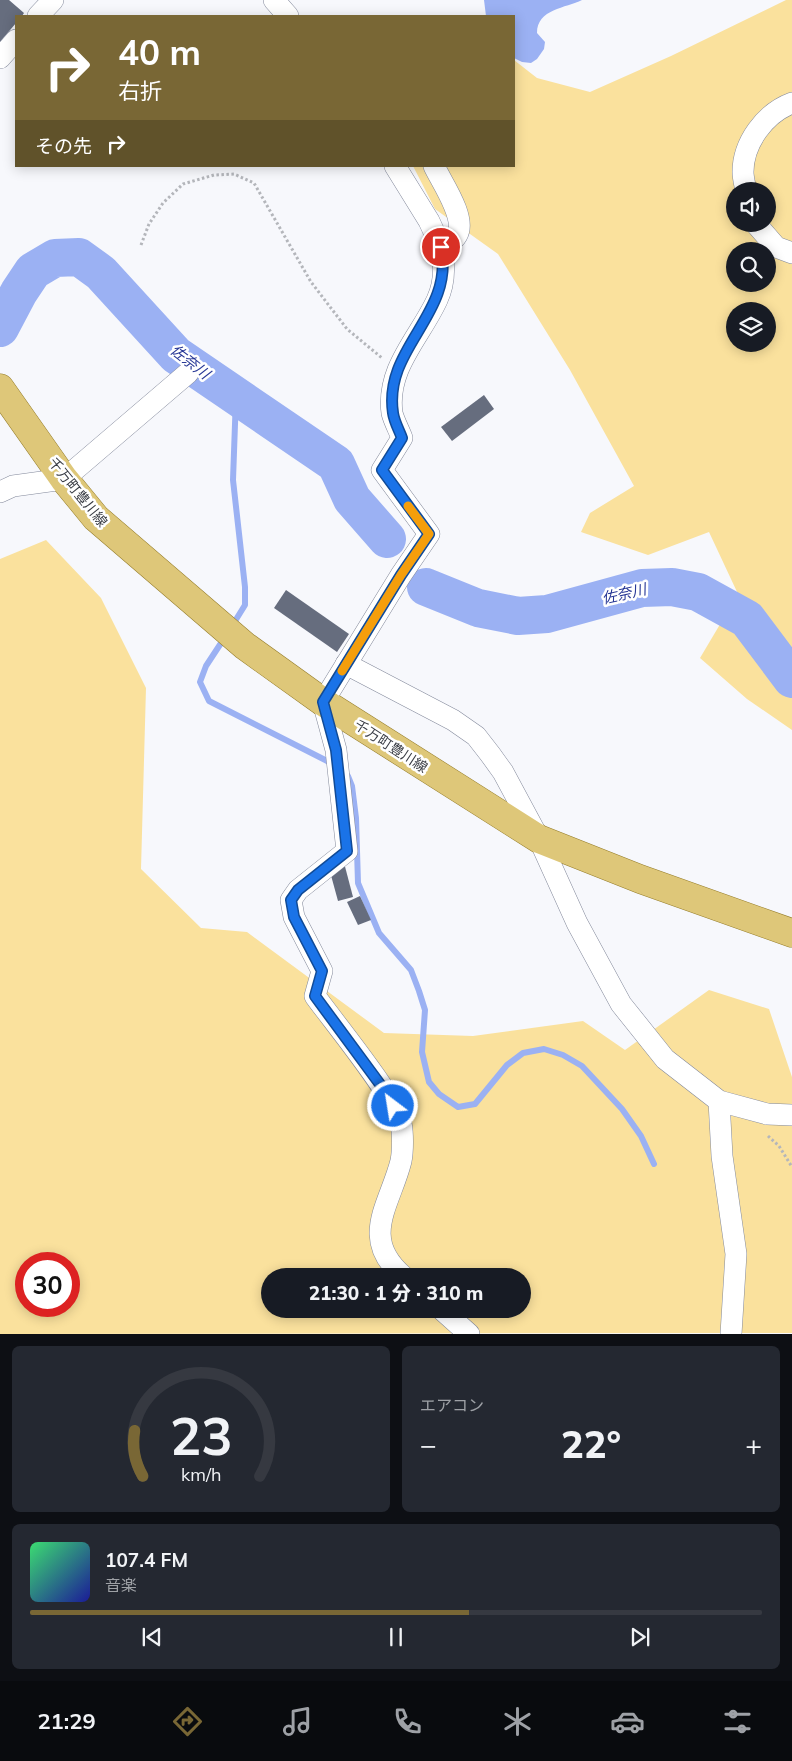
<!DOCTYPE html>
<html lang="ja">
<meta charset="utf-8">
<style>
:root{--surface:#171b24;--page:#242831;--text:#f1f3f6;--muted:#9ea1a6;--line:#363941;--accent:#796735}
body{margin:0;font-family:Mulish,"Noto Sans JP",sans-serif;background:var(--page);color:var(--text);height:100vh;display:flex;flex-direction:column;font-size:19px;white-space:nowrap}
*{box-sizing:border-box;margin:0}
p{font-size:16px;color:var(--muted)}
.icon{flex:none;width:28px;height:28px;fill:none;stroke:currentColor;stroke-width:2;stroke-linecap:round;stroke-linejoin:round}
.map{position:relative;height:1334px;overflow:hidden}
.side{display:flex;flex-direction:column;gap:12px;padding:12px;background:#0d0f14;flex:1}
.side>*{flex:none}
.banner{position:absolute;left:15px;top:15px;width:500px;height:152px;border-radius:0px;box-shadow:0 2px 12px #0003;background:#796735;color:#fff;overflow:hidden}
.fabs{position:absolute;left:726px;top:182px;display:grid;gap:10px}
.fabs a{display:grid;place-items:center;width:50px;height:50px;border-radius:50%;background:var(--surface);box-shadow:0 2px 12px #0003;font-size:25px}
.speed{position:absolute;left:15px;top:1252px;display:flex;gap:10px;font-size:25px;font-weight:700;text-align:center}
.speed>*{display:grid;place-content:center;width:65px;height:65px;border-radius:50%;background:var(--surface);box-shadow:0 2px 12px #0003;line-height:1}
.speed .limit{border:8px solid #d22;background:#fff;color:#111}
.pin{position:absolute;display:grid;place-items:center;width:42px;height:42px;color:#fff;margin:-21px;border:2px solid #fff;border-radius:50%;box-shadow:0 1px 5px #0007}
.me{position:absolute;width:55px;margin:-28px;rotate:329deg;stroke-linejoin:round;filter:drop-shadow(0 0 4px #0008)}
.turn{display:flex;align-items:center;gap:18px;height:105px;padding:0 20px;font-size:22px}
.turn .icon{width:65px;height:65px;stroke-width:2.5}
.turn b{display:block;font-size:35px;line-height:42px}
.then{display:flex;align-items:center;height:48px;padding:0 20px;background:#0003;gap:10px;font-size:19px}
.big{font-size:38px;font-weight:800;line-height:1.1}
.side .card{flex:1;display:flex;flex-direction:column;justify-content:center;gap:8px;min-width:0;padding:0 18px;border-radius:8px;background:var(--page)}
.side .dial{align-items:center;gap:0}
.dial svg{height:130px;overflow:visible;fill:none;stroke:var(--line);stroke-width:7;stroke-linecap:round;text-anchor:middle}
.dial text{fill:var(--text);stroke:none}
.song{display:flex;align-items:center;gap:15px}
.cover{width:60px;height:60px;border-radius:8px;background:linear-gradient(135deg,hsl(140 70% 55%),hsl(240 70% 35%))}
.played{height:5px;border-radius:2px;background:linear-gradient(90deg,var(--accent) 60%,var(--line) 60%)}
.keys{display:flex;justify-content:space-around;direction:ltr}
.heat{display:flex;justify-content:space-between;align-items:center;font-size:28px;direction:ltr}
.side .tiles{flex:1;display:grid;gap:12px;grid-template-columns:1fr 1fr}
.card:last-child{grid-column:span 2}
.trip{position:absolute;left:261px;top:1268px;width:270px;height:50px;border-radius:25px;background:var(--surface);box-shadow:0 2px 12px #0003;font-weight:800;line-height:50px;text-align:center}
.menu{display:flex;height:80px;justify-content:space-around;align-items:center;background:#090b0e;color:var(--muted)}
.menu .icon{width:35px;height:35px}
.menu .active{color:var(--accent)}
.menu b{font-size:22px;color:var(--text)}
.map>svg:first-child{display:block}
</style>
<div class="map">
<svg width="792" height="1334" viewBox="0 0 792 1334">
<rect width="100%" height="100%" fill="#f7f8fc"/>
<g fill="#fae19d" fill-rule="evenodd">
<path d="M786,0H792V730L747,699L700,658L738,594L709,532L648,555L581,532L590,513L634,486L570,370L498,254L435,209L413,166H514V60L537,78L590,92L671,56ZM735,191H768V224H735ZM735,251H768V284H735ZM735,311H768V344H735Z"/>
<path d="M46,540L101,598L146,688L141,869L201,928L247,932L384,1033L473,1036L583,1021L625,1050L709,990L769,1009L792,1077V1333L0,1334V559ZM26,1264H69V1306H26ZM270,1276H522V1309H270Z"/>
</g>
<path fill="#9bb1f3" d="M484,0H582C566,8 537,9 537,33L545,42L544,49L537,59L531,63L522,62L514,58V16H486Z"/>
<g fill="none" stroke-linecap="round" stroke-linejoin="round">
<g stroke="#9bb1f3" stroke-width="6">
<polyline points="232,626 245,605 245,587 233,480 236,396"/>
<polyline points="225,637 206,666 200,682 209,701 333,764"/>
<polyline points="348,776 352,786 356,818 358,883 379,933 411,970 419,991 425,1010 422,1052 429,1082 439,1094 458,1107 475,1104 507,1065 523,1053 544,1049 563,1055 582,1066 622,1109 641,1136 654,1164"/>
</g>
<g stroke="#9bb1f3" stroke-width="38">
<polyline points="0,328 19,292 33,271 55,258 79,257 101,273 176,355 336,464 352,499 387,539"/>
<polyline points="426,587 478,608 518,616 547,614 642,588 672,587 698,592 747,619 792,679"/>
</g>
</g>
<g fill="#666d7e">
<polygon points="0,0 9,0 24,13 22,16 16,16 16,23 0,42"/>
<polygon points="484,395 494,409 452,441 441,427"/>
<polygon points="286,590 349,634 337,652 274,608"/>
<polygon points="343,859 353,897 338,901 329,868"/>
<polygon points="360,896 371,920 358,925 347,902"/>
</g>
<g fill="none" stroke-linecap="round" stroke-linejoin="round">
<g stroke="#83899b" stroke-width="22">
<g id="minor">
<polyline points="274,0 288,16"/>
<polyline points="38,16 53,0"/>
<polyline points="0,58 16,40"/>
<polyline points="395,166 429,221 441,247"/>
<path d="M746,191C745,185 743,178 743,172C743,143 765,113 792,103"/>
<polyline points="756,224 776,247 792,253"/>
<polyline points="0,492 13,486 64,479 188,373"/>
<polyline points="346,664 453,720 476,736 490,754 503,772 539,839 577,923 621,1004 665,1059 719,1101 767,1114 792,1115"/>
<polyline points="719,1101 722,1156 736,1254 731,1334"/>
<path d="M403,1276C359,1238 390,1205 401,1161C403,1151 403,1133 401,1123C397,1099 333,1021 315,996L322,971L294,917L291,900L298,890L347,851L336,750L323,702L401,575L429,534L382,470L402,438C399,430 394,421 392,413C386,368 420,337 437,300C445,283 445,265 441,247C446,244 454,241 457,235C467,218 442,183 434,166"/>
<polyline points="441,1309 469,1334"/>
</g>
</g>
<g stroke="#967e2c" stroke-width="29">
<polyline id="major" points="0,388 64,479 96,518 245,646 323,702 539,839 640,879 792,933"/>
</g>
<g stroke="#b4b6bb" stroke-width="3" stroke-dasharray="2.5 2.5" stroke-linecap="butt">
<polyline points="141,245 149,224 163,203 183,184 214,175 234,174 254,183 311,282 347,329 382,358"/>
<polyline points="768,1136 779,1146 792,1167"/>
</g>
<use href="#minor" stroke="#fff" stroke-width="21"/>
<use href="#major" stroke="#dec779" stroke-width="28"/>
</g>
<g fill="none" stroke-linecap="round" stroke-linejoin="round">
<g stroke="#114b97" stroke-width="12">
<path id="route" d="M393,1106L385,1091L315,996L322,971L294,917L291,900L298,890L347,851L336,750L323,702L401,575L429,534L382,470L402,438C399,430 394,421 393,413C383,347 455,315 441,247"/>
</g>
<use href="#route" stroke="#1a73e8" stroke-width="9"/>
<polyline stroke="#f59e0b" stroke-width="9" points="342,671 401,575 429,534 408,506"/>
</g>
<g text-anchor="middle" stroke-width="5" stroke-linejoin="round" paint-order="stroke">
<g font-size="14" fill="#383b43" stroke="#fff">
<text transform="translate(78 492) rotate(51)" y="5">千万町豊川線</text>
<text transform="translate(391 746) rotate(33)" y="5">千万町豊川線</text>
</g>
<g font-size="15" font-style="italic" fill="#283896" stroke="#fff">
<text transform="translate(190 362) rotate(38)" y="5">佐奈川</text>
<text transform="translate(624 594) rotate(-13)" y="5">佐奈川</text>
</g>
</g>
</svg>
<div class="fabs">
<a><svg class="icon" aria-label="sound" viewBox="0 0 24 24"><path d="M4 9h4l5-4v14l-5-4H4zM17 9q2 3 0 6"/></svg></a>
<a><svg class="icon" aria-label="search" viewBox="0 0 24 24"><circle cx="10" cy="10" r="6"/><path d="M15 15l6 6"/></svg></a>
<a><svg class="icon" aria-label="layers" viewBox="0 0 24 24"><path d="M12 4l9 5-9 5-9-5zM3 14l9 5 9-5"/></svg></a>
</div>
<div class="speed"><div class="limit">30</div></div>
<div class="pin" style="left:441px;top:247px;background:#d93025"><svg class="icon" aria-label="arrive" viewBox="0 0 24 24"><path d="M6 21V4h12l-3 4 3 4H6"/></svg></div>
<svg class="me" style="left:393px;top:1106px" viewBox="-20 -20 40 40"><circle r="17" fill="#1a73e8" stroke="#fff" stroke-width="3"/><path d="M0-11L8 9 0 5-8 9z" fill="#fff"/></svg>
<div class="trip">21:30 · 1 分 · 310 m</div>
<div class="banner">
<div class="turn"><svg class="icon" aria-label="right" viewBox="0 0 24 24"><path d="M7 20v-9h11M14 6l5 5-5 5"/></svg><div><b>40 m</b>右折</div></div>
<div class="then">その先<svg class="icon" aria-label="right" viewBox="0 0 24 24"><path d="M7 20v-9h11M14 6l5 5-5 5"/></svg></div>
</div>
</div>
<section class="side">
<div class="tiles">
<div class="card dial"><svg viewBox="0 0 100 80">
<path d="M14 69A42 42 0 1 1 86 69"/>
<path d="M14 69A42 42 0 0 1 9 41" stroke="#796735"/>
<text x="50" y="56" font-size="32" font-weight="700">23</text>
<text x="50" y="72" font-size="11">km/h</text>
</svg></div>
<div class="card"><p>エアコン</p>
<div class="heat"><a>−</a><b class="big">22°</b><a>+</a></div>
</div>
<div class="card">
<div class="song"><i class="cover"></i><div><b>107.4 FM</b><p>音楽</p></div></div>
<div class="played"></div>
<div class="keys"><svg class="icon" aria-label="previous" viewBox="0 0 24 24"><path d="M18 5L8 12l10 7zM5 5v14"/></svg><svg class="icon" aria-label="pause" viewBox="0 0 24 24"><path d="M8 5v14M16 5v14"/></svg><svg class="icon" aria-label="next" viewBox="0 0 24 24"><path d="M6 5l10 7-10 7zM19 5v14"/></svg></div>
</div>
</div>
</section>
<nav class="menu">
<b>21:29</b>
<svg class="icon active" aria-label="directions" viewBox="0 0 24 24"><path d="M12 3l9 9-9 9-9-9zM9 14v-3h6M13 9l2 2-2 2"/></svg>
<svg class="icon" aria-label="music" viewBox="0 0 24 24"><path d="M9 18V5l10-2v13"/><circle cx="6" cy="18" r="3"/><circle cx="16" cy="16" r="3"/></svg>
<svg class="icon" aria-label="phone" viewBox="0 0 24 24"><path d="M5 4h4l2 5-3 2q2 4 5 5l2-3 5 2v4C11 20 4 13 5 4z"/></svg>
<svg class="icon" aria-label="climate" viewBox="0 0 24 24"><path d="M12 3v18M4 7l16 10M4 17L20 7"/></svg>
<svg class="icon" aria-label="car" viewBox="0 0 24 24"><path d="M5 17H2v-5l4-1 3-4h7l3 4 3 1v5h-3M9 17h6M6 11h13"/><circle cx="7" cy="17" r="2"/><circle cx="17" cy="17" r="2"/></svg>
<svg class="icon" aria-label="filters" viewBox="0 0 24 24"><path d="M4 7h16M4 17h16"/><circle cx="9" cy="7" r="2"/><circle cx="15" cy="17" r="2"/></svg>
</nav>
